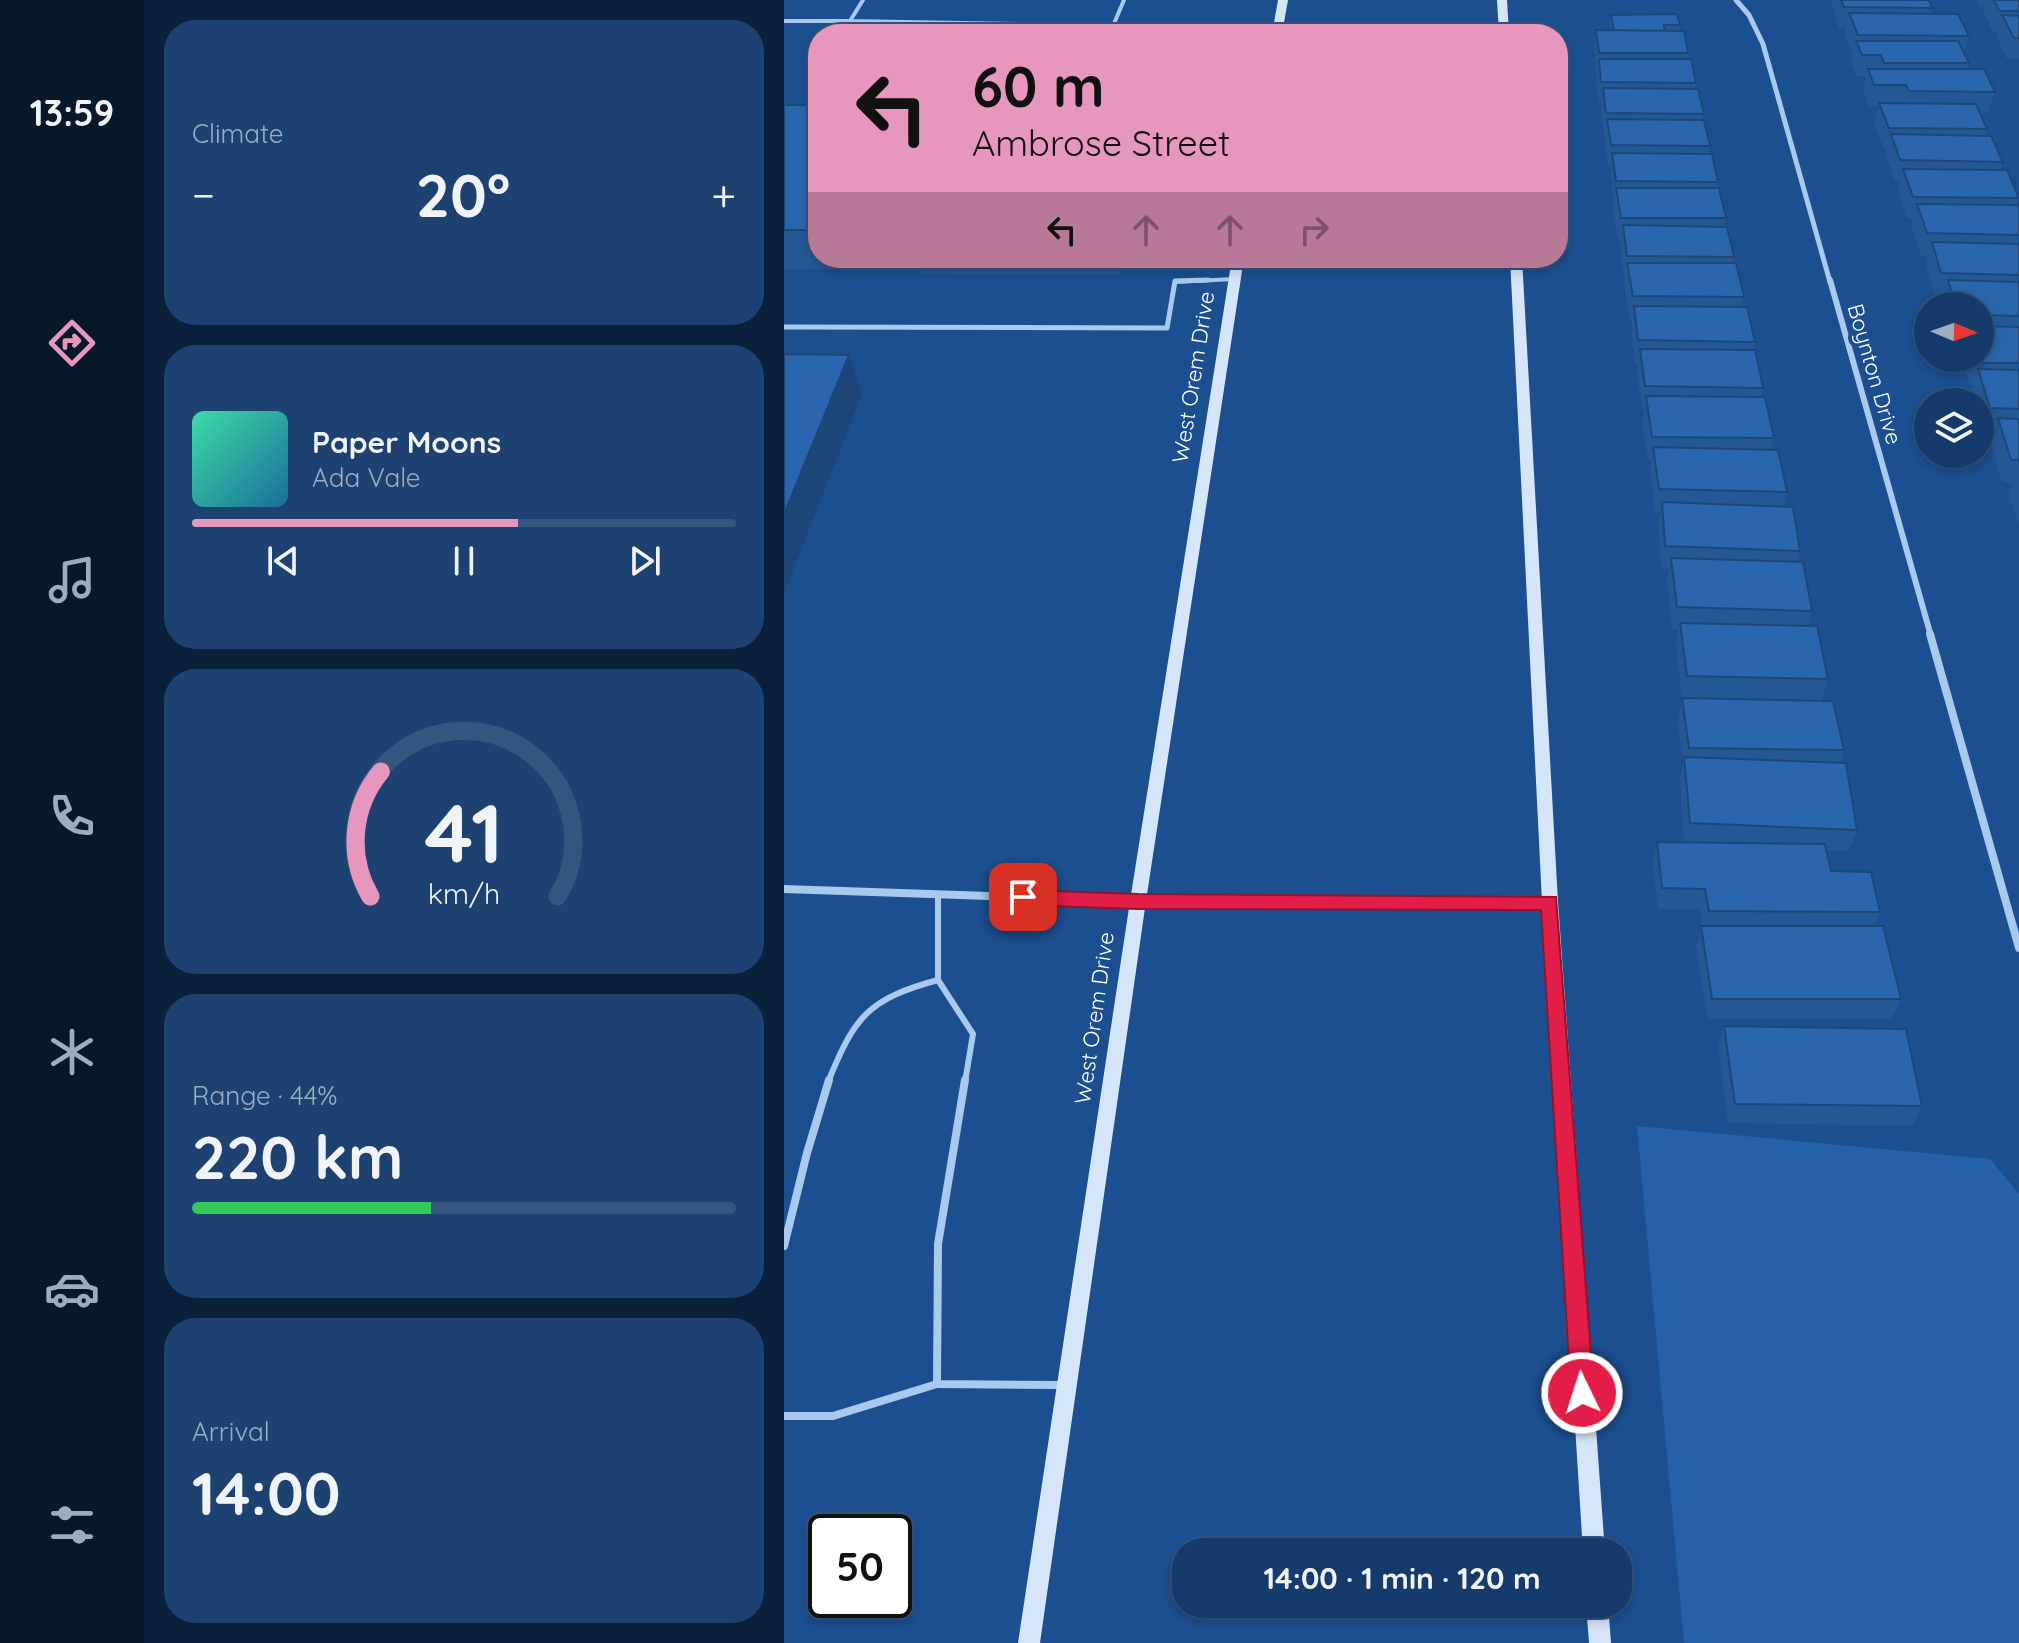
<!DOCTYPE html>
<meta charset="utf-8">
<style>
:root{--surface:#143b6b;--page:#1d4271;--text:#f1f3f6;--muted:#9dadc1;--line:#33557e;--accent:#e797bd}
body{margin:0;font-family:Quicksand,sans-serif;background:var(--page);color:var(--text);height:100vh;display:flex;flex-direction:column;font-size:30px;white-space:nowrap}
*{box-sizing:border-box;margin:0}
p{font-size:26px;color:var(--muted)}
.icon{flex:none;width:44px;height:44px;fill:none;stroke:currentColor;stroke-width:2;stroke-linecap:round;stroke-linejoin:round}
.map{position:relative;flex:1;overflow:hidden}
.drawer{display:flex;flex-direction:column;gap:20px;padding:20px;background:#0b203b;width:640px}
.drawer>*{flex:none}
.banner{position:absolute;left:24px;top:24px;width:760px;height:244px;border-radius:32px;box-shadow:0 4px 12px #0003,0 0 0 2px var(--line);background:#e797bd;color:#111;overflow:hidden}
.needle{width:52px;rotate:92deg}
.buttons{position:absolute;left:1130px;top:292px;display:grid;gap:16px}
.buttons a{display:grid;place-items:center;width:80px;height:80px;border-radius:50%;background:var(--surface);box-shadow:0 4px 12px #0003,0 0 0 2px var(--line);font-size:40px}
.speed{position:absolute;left:24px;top:1514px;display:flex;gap:16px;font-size:40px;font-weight:700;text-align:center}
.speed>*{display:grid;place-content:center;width:104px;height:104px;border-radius:50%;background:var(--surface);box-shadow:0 4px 12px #0003,0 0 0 2px var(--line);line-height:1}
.speed .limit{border:4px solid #111;border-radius:12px;background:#fff;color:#111}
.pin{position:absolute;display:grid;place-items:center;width:68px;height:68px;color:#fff;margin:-34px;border-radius:16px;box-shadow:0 4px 12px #0006}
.me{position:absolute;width:88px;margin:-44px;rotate:356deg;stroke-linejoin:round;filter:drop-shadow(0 0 6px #0008)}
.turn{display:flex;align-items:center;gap:28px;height:168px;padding:0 32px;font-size:36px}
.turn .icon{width:104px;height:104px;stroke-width:2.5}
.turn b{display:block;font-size:56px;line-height:68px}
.lanes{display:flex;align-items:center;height:76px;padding:0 32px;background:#0003;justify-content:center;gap:40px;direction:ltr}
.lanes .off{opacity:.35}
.big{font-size:60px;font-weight:700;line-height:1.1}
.drawer .card{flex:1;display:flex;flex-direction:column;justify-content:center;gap:12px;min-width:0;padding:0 28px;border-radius:32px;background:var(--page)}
.drawer .dial{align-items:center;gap:0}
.dial svg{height:208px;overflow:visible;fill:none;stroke:var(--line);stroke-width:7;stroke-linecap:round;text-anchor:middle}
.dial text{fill:var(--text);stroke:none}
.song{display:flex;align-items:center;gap:24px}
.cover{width:96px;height:96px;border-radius:12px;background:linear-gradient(135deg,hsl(160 70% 55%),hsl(200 70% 35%))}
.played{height:8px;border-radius:4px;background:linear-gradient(90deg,var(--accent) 60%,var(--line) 60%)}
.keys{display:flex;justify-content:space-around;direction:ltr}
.heat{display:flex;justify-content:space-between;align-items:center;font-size:44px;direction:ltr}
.charge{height:12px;border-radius:6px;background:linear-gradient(90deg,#34c759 44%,var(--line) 0)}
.trip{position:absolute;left:388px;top:1538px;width:460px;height:80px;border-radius:32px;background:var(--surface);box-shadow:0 4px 12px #0003,0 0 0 2px var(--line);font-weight:700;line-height:80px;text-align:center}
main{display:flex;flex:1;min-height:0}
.dock{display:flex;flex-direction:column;width:144px;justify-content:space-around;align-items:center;background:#08182b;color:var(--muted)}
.dock .icon{width:56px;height:56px}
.dock .current{color:var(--accent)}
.dock b{font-size:36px;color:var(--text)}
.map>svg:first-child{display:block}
</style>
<main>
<nav class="dock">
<b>13:59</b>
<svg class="icon current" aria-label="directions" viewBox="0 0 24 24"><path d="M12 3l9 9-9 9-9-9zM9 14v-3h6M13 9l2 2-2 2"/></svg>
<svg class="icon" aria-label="music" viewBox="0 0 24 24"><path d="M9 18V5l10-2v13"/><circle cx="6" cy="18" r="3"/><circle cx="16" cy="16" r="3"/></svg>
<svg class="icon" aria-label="phone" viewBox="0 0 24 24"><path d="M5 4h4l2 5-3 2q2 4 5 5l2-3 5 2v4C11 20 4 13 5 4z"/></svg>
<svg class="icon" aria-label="climate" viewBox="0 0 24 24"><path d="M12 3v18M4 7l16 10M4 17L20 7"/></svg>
<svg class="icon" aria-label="car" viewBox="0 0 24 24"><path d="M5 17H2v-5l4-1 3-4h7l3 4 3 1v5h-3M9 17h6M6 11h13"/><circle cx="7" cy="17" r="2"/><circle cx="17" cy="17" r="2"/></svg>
<svg class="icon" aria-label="filters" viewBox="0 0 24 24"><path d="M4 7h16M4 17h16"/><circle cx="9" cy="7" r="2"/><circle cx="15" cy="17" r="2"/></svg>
</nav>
<section class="drawer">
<div class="card"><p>Climate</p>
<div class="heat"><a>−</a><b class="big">20°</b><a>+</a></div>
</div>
<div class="card">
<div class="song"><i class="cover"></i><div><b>Paper Moons</b><p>Ada Vale</p></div></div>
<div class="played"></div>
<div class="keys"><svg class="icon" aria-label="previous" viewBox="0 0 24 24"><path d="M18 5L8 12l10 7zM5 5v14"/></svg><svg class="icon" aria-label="pause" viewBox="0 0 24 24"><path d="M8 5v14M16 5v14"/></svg><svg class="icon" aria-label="next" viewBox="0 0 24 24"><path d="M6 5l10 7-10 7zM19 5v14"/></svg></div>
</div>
<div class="card dial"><svg viewBox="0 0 100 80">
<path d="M14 69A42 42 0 1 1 86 69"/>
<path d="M14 69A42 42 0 0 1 18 21" stroke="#e797bd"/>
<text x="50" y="56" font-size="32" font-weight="700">41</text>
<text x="50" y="72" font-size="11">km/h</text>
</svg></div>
<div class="card"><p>Range · 44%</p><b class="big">220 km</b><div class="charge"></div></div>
<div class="card"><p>Arrival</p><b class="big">14:00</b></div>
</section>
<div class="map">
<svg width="1235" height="1643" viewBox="0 0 1235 1643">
<rect width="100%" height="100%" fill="#1b4f8f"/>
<polygon fill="#2461a8" points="853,1126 1206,1159 1235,1194 1235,1643 900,1643"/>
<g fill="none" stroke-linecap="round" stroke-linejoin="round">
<g stroke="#a9c9ee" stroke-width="4">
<polyline points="79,0 66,21 282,25"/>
<polyline points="340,0 329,26 373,26 371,34"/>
<polyline points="0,21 66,21"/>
<polyline points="90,34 96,22"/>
<polyline points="279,34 282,25 329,26"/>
<polyline points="391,282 450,279"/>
</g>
<polyline stroke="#a9c9ee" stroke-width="5" points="0,327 383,328 391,281 424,280"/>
<g stroke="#a9c9ee" stroke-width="6">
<polyline points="154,894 154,980 189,1034 181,1082"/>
<path d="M44,1082C71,1016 84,999 154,980"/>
</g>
<g stroke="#a9c9ee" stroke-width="8">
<polyline points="181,1080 154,1244 153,1384 279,1385"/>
<polyline points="0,1246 23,1153 45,1080"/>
<polyline points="0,1416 49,1416 153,1384"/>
</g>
<polyline stroke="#a9c9ee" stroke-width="5" points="952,0 965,15 979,44 1046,282"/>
<polyline stroke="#a9c9ee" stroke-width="6" points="1046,280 1147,636"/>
<g stroke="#a9c9ee" stroke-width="8">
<polyline points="1146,634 1235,948"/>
<polyline points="0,889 354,901 766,902"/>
</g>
<g fill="#d6e6fa" fill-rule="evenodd">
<polygon points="494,0 504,0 498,34 488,34"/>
<polygon points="713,0 723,0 725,34 715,34"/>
<polygon points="448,258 460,258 362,901 256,1643 234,1643 346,901"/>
<polygon points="726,258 738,258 774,902 821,1552 799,1552 758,902"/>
<polygon points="802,1604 824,1604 827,1643 805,1643"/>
</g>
</g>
<g fill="#245895">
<polygon points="1049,0 1145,0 1148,8 1147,14 1185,36 1180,53 1185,63 1183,69 1211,92 1204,113 1196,113 1203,129 1201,136 1219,162 1216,170 1235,198 1232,205 1235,205 1235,525 1224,495 1228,483 1218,482 1206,441 1210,431 1198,430 1196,423 1196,402 1190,402 1187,391 1189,385 1186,385 1176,358 1196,358 1196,306 1159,306 1157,302 1159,296 1151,296 1142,264 1144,256 1137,256 1127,226 1129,219 1123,219 1114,191 1116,182 1111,182 1102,156 1103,150 1100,149 1090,124 1095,106 1085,106 1079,90 1082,76 1073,76 1067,62 1069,56 1061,34 1062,28 1055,28 1048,5"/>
<polygon points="1193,0 1235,0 1235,59 1223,59 1212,36 1213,32 1209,32 1199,11 1200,5 1195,5"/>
<polygon points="827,15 896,25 895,31 904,53 903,59 912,83 911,89 920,114 919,120 926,146 925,154 934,182 933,188 942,218 941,227 950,257 949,263 960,297 958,307 971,342 969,350 979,388 977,397 990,438 987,449 1003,492 999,507 1016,551 1013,561 1028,611 1024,625 1044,679 1038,700 1060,750 1056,763 1073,830 1065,851 1042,850 1047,871 1096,912 1091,926 1117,999 1107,1019 923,1019 912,946 918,926 916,910 874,909 869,864 873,842 900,843 896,779 899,763 894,721 898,699 892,646 895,630 888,630 883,581 885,569 877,569 874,525 876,512 871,512 866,470 867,460 864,460 858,419 860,409 858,409 853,371 854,363 851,363 847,328 848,319 846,319 840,285 841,278 840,278 836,248 837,240 834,240 829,210 830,203 826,175 827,167 824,167 817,110 818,103 815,103 812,80 813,74 810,51 812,30 827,31 826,26"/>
<polygon points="34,89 34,258 103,258 101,265 60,265 58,269 0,269 0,105 26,105"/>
<polygon points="132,258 342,258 338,275 137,274"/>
<polygon points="940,1026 1138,1106 1128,1126 944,1123 934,1046"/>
</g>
<g fill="#1d4779">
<polygon points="54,258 58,258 60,265 58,269"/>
<polygon points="335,258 342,258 338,275"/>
<polygon points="65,355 78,394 0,594 0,514"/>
</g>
<g fill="#2a66ad" stroke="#1d4779" stroke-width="2">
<polygon points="1057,0 1145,0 1148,8 1060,7"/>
<polygon points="1210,0 1235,0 1235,11 1215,11"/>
<polygon points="1065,13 1174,14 1185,36 1074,35"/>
<polygon points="893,14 896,25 880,25 881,31 830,31 827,15"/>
<polygon points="1218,15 1235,16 1235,38 1230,38"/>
<polygon points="812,30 900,31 904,53 815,53"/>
<polygon points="1072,41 1174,41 1185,63 1100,63 1097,55 1078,55"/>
<polygon points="815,59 907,59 912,83 817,82"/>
<polygon points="1084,69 1200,69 1211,92 1125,91 1122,85 1090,85"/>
<polygon points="819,88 914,89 920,114 822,113"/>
<polygon points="34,89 34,230 0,230 0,105 26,105"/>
<polygon points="1095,103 1192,104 1203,129 1105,128"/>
<polygon points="823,119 920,120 926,146 827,145"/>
<polygon points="1107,134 1207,136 1219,162 1116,160"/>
<polygon points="828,153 928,154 934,182 832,181"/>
<polygon points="1119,169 1223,170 1235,198 1129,197"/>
<polygon points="832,188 935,188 942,218 837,218"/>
<polygon points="1133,204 1235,205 1235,235 1143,233"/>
<polygon points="839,225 943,227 950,257 843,256"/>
<polygon points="1148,242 1235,244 1235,275 1157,273"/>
<polygon points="843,263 952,263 960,297 849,296"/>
<polygon points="1164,280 1235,282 1235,316 1196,315 1196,306 1172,306"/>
<polygon points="850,306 963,307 971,342 854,340"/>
<polygon points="1196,326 1235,327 1235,363 1193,363 1191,358 1196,358"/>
<polygon points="856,349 971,350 979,388 861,386"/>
<polygon points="0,354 65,355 0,514"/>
<polygon points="1194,369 1235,370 1235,409 1206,408"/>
<polygon points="862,396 981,397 990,438 868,437"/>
<polygon points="1214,418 1235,419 1235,460 1227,460"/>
<polygon points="869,447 994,450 1003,492 875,489"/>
<polygon points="878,502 1009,507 1016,551 881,546"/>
<polygon points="887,558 1019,562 1028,611 893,607"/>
<polygon points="896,623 1033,626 1044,679 903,676"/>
<polygon points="898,698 1049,701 1060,750 905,748"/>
<polygon points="900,757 1062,763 1073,830 906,823"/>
<polygon points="873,842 1041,844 1047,871 1087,872 1096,912 925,911 921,889 878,888"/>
<polygon points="917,926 1099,926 1117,999 928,999"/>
<polygon points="940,1026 1122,1029 1138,1106 951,1104"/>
</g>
<polygon fill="#e11d48" stroke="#92132f" stroke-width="2" points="239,890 354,894 772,897 810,1393 807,1402 798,1405 790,1402 787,1393 757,910 354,909 239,905 233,903 230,897 233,892"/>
<g text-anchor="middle" stroke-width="8" stroke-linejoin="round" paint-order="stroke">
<g font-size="22" fill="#fff" stroke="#1b4f8f">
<text transform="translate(1091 374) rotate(74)" y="8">Boynton Drive</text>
<text transform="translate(409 377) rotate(-81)" y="8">West Orem Drive</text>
<text transform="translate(310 1018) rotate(-82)" y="8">West Orem Drive</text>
</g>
</g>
</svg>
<div class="buttons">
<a><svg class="needle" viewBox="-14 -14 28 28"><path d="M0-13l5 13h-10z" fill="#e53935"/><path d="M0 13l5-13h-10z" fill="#9dadc1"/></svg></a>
<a><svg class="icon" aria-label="layers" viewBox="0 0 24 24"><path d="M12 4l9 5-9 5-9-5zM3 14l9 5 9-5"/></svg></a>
</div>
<div class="speed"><div class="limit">50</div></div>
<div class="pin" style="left:239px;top:897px;background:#d93025"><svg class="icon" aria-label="arrive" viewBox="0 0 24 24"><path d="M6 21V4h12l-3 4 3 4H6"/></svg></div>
<svg class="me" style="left:798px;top:1393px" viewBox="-20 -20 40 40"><circle r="17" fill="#e11d48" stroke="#fff" stroke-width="3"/><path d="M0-11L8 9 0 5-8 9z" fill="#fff"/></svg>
<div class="trip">14:00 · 1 min · 120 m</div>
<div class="banner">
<div class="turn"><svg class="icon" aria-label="left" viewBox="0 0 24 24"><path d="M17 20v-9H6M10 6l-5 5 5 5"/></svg><div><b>60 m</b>Ambrose Street</div></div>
<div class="lanes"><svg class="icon" aria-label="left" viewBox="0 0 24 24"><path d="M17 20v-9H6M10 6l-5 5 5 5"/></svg><svg class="icon off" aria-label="ahead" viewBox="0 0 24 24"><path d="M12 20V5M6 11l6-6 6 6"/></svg><svg class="icon off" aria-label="ahead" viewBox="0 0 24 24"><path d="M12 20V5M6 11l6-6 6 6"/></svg><svg class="icon off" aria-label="right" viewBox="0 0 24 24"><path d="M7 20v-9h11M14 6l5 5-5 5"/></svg></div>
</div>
</div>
</main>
